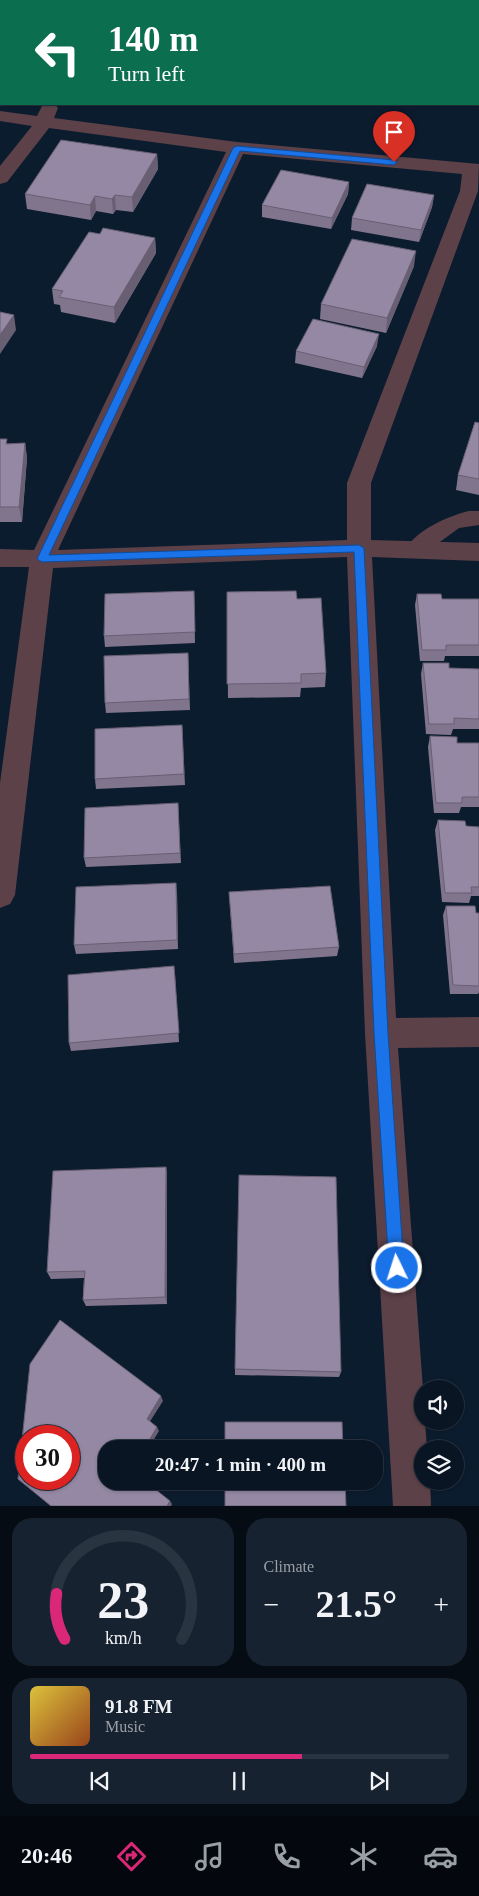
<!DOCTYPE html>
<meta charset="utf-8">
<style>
:root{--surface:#091523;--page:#172230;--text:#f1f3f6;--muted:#999fa6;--line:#293441;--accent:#db2777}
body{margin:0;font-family:"Times New Roman",serif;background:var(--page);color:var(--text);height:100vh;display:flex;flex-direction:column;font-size:19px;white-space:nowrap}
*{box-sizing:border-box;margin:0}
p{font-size:16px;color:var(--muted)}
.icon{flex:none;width:28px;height:28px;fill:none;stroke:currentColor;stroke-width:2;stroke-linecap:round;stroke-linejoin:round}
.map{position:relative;height:1506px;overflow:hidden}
.sheet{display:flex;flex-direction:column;gap:12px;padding:12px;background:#050c13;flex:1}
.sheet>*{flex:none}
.hud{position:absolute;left:0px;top:0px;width:480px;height:105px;box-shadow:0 1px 4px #0004,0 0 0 1px var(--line);background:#0b6e4f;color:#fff;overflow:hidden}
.fabs{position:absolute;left:414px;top:1380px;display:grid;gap:10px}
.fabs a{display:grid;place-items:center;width:50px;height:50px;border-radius:50%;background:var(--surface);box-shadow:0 1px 4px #0004,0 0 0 1px var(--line);font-size:25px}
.speed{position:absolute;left:15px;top:1425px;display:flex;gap:10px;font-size:25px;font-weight:700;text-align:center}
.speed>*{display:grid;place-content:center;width:65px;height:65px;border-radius:50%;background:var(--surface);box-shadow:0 1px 4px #0004,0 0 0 1px var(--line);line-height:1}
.speed .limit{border:8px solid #d22;background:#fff;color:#111}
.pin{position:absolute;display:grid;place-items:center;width:42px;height:42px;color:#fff;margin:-51px -21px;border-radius:50% 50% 50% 0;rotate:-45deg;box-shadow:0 0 5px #0007}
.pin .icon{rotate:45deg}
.me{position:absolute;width:55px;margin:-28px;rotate:356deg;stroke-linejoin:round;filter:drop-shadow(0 0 4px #0008)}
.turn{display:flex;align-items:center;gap:18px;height:105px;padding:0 25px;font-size:22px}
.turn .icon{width:65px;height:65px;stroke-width:2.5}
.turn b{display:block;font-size:35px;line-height:42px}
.big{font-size:38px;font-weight:600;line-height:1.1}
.sheet .card{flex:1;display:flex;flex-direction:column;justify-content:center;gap:8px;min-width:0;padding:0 18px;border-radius:20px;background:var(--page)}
.sheet .dial{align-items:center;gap:0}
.dial svg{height:130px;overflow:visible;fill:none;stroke:var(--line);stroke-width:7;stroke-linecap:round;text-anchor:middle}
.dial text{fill:var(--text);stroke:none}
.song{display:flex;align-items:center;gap:15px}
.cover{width:60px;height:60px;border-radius:8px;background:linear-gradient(135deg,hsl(50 70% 55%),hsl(20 70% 35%))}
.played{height:5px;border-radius:2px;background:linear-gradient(90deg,var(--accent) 65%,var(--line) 65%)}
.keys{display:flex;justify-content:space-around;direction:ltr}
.heat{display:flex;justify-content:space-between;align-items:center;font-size:28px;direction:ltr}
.sheet .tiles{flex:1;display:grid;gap:12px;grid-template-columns:1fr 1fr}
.card:last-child{grid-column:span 2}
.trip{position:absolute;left:98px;top:1440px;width:285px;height:50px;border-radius:20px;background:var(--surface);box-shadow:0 1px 4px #0004,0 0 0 1px var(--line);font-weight:600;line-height:50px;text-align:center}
.tabs{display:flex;height:80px;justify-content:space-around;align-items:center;background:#04080e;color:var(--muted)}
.tabs .icon{width:35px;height:35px}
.tabs .selected{color:var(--accent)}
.tabs b{font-size:22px;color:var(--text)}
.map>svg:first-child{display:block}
</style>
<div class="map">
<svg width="479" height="1506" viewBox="0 0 479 1506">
<rect width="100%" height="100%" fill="#0c1c2f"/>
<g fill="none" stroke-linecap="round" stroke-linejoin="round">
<path fill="#5d4148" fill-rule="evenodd" d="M469,511H479V525L459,528L422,555L415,557L408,555L405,550C416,530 448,516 469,511Z"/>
<path fill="#5d4148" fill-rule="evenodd" d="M43,104H55L58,108L54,118L237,142L479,164L478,191L371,483V540L479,543V561L372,557L396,1018L479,1017V1047L398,1048L423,1389L422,1421H425L427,1449H422V1481H430L431,1506H393L365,1033L347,557L53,568L15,895L10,904L0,908V783L29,567H0V549L34,550L226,152L49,128L7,182L0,184V166L32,126L0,121V111L37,116ZM243,154L462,174L460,191L347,483V540L58,550Z"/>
</g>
<g fill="#80758d">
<rect x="426" y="0" width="48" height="1"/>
<polygon points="157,154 158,169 133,212 116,210 113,214 96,211 91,220 27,209 25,194"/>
<polygon points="349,182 348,194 331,229 262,217 262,205"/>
<polygon points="434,195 432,207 419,242 351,230 352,218"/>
<polygon points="100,234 155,238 156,253 115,323 61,312 60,305 54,304 52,289"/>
<polygon points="414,266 386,333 320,319 321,304"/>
<polygon points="377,346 362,378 295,363 296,351"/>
<polygon points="479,423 479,495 456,490 458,475"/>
<polygon points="0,439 8,444 25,443 27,458 22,522 0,522"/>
<polygon points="194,591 195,643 105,647 104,636"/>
<polygon points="227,592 297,599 326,673 325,687 301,688 300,697 228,698"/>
<polygon points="417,594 442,599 479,599 479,656 445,656 444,661 420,661 415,605"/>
<polygon points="188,653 190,710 106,713 105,703"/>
<polygon points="423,663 449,668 479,669 479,729 453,729 451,735 426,734 421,674"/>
<polygon points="182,725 185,785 96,789 95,779"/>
<polygon points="430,736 457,743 479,743 479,807 461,807 459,813 434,813 428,747"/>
<polygon points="178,803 181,863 86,867 84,858"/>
<polygon points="438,820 466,826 479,827 479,896 471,896 469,903 442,902 435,830"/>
<polygon points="177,892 178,949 76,954 74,945"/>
<polygon points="229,892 339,947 337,956 234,963"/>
<polygon points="446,906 476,913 479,913 479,992 478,994 450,994 443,915"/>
<polygon points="175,975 179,1042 71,1051 69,1043"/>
<polygon points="166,1167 167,1175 167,1304 86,1306 83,1300 84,1278 51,1279 47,1272"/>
<polygon points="235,1369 341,1372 339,1377 235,1375"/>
</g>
<g fill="#685f73">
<polygon points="157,154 158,169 133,212 132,197"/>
<polygon points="349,182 348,194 331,229 332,218"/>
<polygon points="115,195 116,210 113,214 112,199"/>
<polygon points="434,195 432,207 419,242 421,230"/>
<polygon points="95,196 96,211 91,220 90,205"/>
<polygon points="155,238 156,253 115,323 114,307"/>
<polygon points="416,251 414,266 386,333 387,318"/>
<polygon points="14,315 16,330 0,354 0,335"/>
<polygon points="379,334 377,346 362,378 364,367"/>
<polygon points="25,443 27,458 22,522 19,507"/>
<polygon points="176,883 177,892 178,949 177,940"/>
<polygon points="166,1167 167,1175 167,1304 165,1297"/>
<polygon points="161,1396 163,1401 149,1423 147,1419"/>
<polygon points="157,1427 159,1431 148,1449 144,1449"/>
<polygon points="170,1501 172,1504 171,1506 167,1506"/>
</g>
<g fill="#9588a4" stroke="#685f73" fill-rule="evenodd">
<polygon points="430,0 474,0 431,1"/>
<polygon points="61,140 157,154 132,197 115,195 112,199 95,196 90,205 25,194"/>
<polygon points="281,170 349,182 332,218 262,205"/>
<polygon points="367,184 434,195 421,230 352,218"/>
<polygon points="103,228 155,238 114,307 59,297 63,291 52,289 89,232 100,234"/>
<polygon points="352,239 416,251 387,318 321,304"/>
<polygon points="0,312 14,315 0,335"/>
<polygon points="313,319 379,334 364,367 296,351"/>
<polygon points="475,422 479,423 479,479 458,475"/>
<polygon points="0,439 7,439 6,444 25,443 19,507 0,507"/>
<polygon points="194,591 195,632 104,636 105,594"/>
<polygon points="296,591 297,599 321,598 326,673 301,674 301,683 227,684 227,592"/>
<polygon points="417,594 441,594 442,599 479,599 479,645 446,645 446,650 422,650"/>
<polygon points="188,653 189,699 105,703 104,656"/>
<polygon points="423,663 449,663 449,668 479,669 479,719 454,718 454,724 429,724"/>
<polygon points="182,725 184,774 95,779 95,729"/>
<polygon points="430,736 457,737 457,743 479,743 479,797 462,797 462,803 436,803"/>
<polygon points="178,803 180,853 84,858 85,808"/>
<polygon points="438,820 465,821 466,826 479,827 479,887 471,887 472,893 445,893"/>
<polygon points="176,883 177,940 74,945 76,887"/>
<polygon points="330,886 339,947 234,954 229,892"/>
<polygon points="446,906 475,906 476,913 479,913 479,986 453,985"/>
<polygon points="174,966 179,1033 69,1043 68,975"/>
<polygon points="166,1167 165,1297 83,1300 85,1271 47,1272 53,1171"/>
<polygon points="239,1175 336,1177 341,1372 235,1369"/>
<path d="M60,1320L161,1396L147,1419L157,1427L144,1449H106V1481H145L170,1501L167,1506H51L18,1479L30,1364ZM26,1436H69V1479H26Z"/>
<polygon points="225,1422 342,1422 343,1449 225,1449"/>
<polygon points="225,1481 345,1481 346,1506 225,1506"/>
</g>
<polygon fill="#1a73e8" stroke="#114b97" points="237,146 394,160 397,162 394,165 240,151 49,555 359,545 364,548 388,1033 404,1268 402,1273 397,1275 392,1273 389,1268 374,1033 354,552 42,562 37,559 233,148"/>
</svg>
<div class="fabs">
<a><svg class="icon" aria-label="sound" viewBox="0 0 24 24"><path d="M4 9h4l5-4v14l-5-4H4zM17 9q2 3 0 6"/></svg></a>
<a><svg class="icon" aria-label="layers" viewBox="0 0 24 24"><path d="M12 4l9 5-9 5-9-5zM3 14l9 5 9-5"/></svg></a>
</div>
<div class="speed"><div class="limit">30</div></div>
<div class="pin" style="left:394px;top:162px;background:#d93025"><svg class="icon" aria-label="arrive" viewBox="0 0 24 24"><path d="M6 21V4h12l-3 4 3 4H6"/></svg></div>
<svg class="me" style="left:397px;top:1268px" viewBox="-20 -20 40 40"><circle r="17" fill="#1a73e8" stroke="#fff" stroke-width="3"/><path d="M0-11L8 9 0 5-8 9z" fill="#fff"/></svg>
<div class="trip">20:47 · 1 min · 400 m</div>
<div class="hud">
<div class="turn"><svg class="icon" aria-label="left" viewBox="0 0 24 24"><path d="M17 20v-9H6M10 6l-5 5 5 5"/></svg><div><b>140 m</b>Turn left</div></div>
</div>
</div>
<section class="sheet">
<div class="tiles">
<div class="card dial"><svg viewBox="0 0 100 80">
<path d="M14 69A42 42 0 1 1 86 69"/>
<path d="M14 69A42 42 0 0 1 9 41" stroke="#db2777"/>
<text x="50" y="56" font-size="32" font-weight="700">23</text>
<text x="50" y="72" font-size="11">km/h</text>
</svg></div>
<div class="card"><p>Climate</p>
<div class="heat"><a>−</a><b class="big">21.5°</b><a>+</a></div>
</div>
<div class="card">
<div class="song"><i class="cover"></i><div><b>91.8 FM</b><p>Music</p></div></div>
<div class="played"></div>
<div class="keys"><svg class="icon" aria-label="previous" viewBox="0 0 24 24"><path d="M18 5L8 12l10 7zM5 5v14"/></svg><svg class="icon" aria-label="pause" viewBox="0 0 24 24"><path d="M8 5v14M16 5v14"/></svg><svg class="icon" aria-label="next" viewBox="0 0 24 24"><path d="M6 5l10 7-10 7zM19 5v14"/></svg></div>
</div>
</div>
</section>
<nav class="tabs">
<b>20:46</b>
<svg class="icon selected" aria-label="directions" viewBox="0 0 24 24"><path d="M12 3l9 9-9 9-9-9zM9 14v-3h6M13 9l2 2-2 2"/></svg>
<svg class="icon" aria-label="music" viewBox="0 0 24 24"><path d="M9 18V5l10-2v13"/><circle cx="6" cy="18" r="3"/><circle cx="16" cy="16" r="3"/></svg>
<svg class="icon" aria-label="phone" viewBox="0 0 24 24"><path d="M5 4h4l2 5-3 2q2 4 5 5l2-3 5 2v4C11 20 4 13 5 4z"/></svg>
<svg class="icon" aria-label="climate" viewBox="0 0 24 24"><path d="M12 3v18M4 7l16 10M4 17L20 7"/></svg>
<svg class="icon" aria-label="car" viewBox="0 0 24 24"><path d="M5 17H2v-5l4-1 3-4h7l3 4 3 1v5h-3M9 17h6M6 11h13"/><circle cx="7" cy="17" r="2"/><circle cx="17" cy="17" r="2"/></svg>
</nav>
